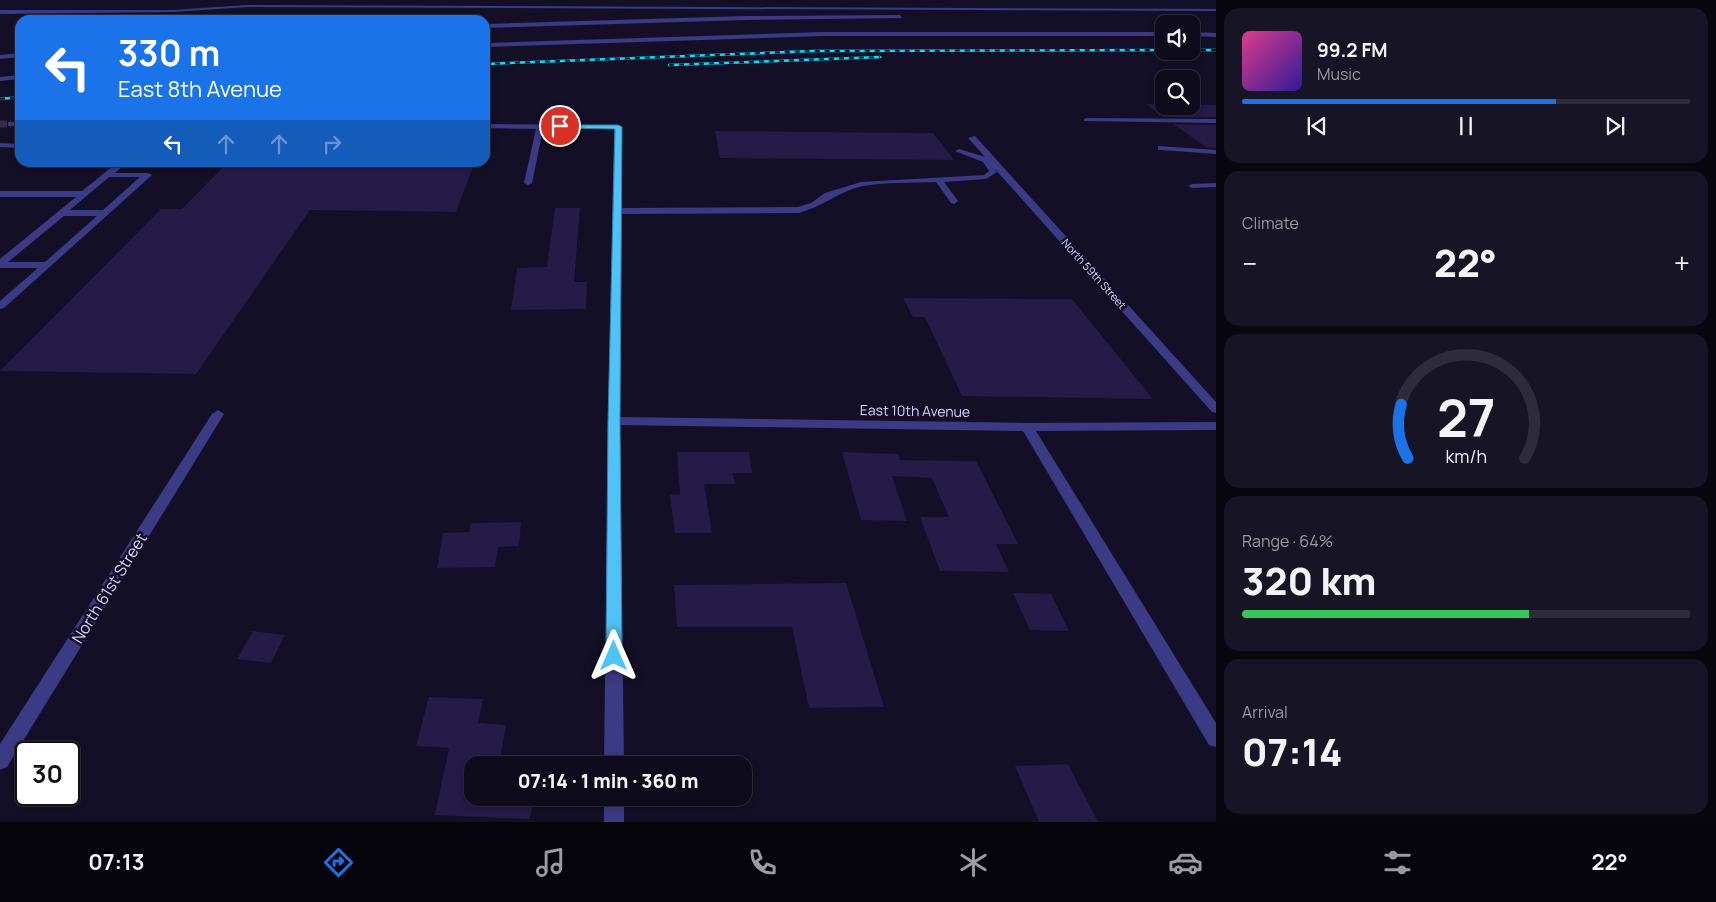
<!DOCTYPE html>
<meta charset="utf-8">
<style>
:root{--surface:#0e0b1c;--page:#171425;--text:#f1f3f6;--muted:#9b9ba3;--line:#2e2b3b;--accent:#1a73e8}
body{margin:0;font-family:Manrope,sans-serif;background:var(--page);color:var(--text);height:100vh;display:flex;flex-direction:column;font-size:19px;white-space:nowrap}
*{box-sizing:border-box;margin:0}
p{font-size:16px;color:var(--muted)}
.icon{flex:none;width:28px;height:28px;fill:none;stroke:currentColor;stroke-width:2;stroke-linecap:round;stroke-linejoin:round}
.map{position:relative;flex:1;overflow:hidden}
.sheet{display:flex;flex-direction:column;gap:8px;padding:8px;background:#08060f;width:500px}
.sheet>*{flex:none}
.guide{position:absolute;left:15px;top:15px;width:475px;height:152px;border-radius:15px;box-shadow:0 2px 8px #0003,0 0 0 1px var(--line);background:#1a73e8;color:#fff;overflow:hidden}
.fabs{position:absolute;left:1155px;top:15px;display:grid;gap:10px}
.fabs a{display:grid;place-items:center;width:45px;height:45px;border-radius:10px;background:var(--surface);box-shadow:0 2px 8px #0003,0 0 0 1px var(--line);font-size:25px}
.speed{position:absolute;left:15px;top:741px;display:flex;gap:10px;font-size:25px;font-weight:700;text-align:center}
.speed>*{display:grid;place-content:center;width:65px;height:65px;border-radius:50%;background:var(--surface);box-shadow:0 2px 8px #0003,0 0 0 1px var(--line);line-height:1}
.speed .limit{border:2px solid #111;border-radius:8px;background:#fff;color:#111}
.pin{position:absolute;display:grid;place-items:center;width:42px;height:42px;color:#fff;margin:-21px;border:2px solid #fff;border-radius:50%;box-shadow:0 1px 5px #0007}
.me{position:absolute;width:55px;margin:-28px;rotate:0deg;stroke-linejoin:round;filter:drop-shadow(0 0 4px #0008)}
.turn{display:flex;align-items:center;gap:18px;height:105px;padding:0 20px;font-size:22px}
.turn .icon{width:65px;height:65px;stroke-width:2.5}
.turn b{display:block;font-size:35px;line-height:42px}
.lanes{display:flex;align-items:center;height:48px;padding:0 20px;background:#0003;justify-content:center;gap:25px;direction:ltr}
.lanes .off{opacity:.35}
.big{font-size:38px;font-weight:800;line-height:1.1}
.sheet .widget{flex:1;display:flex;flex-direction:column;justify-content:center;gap:8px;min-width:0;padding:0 18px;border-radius:15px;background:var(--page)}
.sheet .dial{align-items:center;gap:0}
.dial svg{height:130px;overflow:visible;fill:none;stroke:var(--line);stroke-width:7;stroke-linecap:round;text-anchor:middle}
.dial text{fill:var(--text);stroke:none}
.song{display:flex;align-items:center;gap:15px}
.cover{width:60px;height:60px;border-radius:8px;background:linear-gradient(135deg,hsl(330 70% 55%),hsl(250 70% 35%))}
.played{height:5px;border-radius:2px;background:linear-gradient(90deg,var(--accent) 70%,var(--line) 70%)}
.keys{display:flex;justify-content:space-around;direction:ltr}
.heat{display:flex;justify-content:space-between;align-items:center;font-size:28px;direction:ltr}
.charge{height:8px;border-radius:4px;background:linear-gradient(90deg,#34c759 64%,var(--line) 0)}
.trip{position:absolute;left:464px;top:756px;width:288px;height:50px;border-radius:15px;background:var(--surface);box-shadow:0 2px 8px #0003,0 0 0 1px var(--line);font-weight:800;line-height:50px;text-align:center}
.tabs{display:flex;height:80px;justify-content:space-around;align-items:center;background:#06040b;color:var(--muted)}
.tabs .icon{width:35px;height:35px}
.tabs .active{color:var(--accent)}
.tabs b{font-size:22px;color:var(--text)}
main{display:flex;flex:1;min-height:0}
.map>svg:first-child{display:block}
</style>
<main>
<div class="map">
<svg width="1216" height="822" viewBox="0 0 1216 822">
<rect width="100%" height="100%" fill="#130f26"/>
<g fill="#241b47">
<polygon points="1146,104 1216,105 1216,117 1163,117"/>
<polygon points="1173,124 1216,125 1216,148 1206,147"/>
<polygon points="715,131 933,133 954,160 720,158"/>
<polygon points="228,162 475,162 456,212 310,210 196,374 0,371 161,209 182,209"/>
<polygon points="555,208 580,208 574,282 587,282 586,309 511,310 517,268 547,267"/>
<polygon points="903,298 1072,299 1153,399 962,396 925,317 913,317"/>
<polygon points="677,452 749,452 752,473 733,473 735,484 704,484 712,533 675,533 670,495 680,494"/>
<polygon points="842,452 898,454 900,460 976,461 1018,544 996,544 1009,572 940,571 920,517 949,517 932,478 892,476 907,521 861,520"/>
<polygon points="521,522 519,546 498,547 495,567 437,568 443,533 469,532 471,523"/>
<polygon points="846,583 884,707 809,708 792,627 677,627 674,585"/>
<polygon points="1013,593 1051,594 1069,631 1030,630"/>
<polygon points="253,631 285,635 271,663 237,659"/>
<polygon points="429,697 483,699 478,723 506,725 499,765 472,765 472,798 533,798 530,819 435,815 449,748 416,746"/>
<polygon points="1068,764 1098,822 1039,822 1015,766"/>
</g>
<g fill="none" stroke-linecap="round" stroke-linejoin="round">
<polyline stroke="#312d47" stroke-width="7" stroke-dasharray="7 3" stroke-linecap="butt" points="0,124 11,124"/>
<g fill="#3d3a85" fill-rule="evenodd">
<polygon points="248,5 1216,9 1216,11 248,7 173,12 0,14 0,10 173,10"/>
<polygon points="900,15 902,18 747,20 485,28 485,24 747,16"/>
<polygon points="823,32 1164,32 1164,36 823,36 485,47 485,43"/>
<polygon points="1191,32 1216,33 1216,37 1191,36"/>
<polygon points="20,53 20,57 0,59 0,55"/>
<polygon points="20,75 20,79 0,81 0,77"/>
<polygon points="1086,118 1216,119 1216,123 1084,121 1084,119"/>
<polygon points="11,122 20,122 20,126 8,126 8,122"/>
<path d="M485,124L621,125V208L798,207L811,203L825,193L861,182L984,175L989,171L983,162L955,151L959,149L985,157L968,138L975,136L1216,402V413L1212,412L994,168L997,172L986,179L944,182L958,201L954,204L951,203L936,182C912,183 886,182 863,186C839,191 822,207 799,213L621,214L620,417L1027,423L1216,422V430L1036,431L1216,723V747L1209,745L1023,431L620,425L624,765H604L608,421L614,129H543L532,183L528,185L524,183L536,129L485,128Z"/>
<polygon points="0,143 20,144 20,148 0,147"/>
<polygon points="1158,146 1216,150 1216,154 1161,150 1158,150"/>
<path d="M118,162H127L115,173H148L152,175L4,308L0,309V301L38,268H0V259L76,197H0V191H82ZM109,177H140L103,210H70ZM64,216H97L45,262H8Z"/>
<polygon points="1216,183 1216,187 1192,188 1188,186 1192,184"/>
<polygon points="218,410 224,414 7,767 0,770 0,744 212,414"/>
<rect x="604" y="798" width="20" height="24"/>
</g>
<g stroke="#00e5ff" stroke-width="2.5">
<g id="rail">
<polyline points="1191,50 1216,50"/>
<polyline points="485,64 813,51 1164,50"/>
<polyline points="669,65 880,57"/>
<polyline points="0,99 20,97"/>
</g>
</g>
<use href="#rail" stroke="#130f26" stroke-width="2" stroke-dasharray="5" stroke-linecap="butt"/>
</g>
<polygon fill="#4fc3f7" stroke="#337fa1" points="557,125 618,125 622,127 620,421 622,656 620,660 614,662 609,660 606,656 608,421 615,129 560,128"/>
<g text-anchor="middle" stroke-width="5" stroke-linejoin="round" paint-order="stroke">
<g font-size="11" fill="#d9d4ff" stroke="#130f26">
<text transform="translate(1094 274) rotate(48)" y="4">North 59th Street</text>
</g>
<g font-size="14" fill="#d9d4ff" stroke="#130f26">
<text transform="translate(915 411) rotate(1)" y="5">East 10th Avenue</text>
</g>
<g font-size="16" fill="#d9d4ff" stroke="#130f26">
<text transform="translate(109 588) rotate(-58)" y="6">North 61st Street</text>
</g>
</g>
</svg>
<div class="fabs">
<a><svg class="icon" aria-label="sound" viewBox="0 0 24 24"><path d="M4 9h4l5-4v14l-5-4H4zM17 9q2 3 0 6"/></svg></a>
<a><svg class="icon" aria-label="search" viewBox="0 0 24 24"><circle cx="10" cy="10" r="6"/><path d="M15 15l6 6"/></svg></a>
</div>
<div class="speed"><div class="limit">30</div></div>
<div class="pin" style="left:560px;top:126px;background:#d93025"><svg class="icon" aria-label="arrive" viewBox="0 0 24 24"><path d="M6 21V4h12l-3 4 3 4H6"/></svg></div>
<svg class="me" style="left:614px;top:656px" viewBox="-20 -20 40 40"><path d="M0-17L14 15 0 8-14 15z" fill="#4fc3f7" stroke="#fff" stroke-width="4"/></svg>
<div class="trip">07:14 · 1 min · 360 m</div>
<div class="guide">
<div class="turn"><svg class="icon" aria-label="left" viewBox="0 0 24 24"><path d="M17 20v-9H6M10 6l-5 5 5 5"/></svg><div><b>330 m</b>East 8th Avenue</div></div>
<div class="lanes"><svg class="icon" aria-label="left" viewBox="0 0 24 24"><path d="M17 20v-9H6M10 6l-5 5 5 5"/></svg><svg class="icon off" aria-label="ahead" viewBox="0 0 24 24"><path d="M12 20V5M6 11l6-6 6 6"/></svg><svg class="icon off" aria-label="ahead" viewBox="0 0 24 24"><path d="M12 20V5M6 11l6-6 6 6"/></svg><svg class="icon off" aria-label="right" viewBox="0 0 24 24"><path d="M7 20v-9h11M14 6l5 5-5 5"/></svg></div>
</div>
</div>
<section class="sheet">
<div class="widget">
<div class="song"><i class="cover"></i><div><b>99.2 FM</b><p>Music</p></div></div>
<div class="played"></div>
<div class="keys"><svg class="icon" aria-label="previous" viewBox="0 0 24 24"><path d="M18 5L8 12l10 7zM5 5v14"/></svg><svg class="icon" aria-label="pause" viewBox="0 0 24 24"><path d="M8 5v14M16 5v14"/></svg><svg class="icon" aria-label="next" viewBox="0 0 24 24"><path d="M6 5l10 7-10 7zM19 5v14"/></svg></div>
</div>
<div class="widget"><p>Climate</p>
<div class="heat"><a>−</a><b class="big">22°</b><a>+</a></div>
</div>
<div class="widget dial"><svg viewBox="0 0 100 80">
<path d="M14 69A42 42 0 1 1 86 69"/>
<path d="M14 69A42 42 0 0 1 10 36" stroke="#1a73e8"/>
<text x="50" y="56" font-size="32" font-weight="700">27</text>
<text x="50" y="72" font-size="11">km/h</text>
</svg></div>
<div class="widget"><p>Range · 64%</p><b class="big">320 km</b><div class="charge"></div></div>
<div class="widget"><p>Arrival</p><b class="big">07:14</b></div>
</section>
</main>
<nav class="tabs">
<b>07:13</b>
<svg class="icon active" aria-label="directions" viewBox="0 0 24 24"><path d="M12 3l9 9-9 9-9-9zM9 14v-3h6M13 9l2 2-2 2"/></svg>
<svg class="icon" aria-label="music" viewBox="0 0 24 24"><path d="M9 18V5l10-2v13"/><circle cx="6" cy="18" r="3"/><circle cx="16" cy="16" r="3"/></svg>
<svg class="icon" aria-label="phone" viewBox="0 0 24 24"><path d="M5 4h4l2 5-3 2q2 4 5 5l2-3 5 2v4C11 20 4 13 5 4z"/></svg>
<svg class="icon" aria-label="climate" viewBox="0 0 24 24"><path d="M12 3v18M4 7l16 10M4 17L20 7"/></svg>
<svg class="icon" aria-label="car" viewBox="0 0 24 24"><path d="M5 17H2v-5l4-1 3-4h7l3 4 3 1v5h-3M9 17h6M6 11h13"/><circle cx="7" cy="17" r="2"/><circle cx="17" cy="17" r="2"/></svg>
<svg class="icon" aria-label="filters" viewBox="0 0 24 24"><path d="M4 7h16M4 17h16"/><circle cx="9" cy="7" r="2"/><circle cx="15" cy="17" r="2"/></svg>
<b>22°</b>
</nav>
